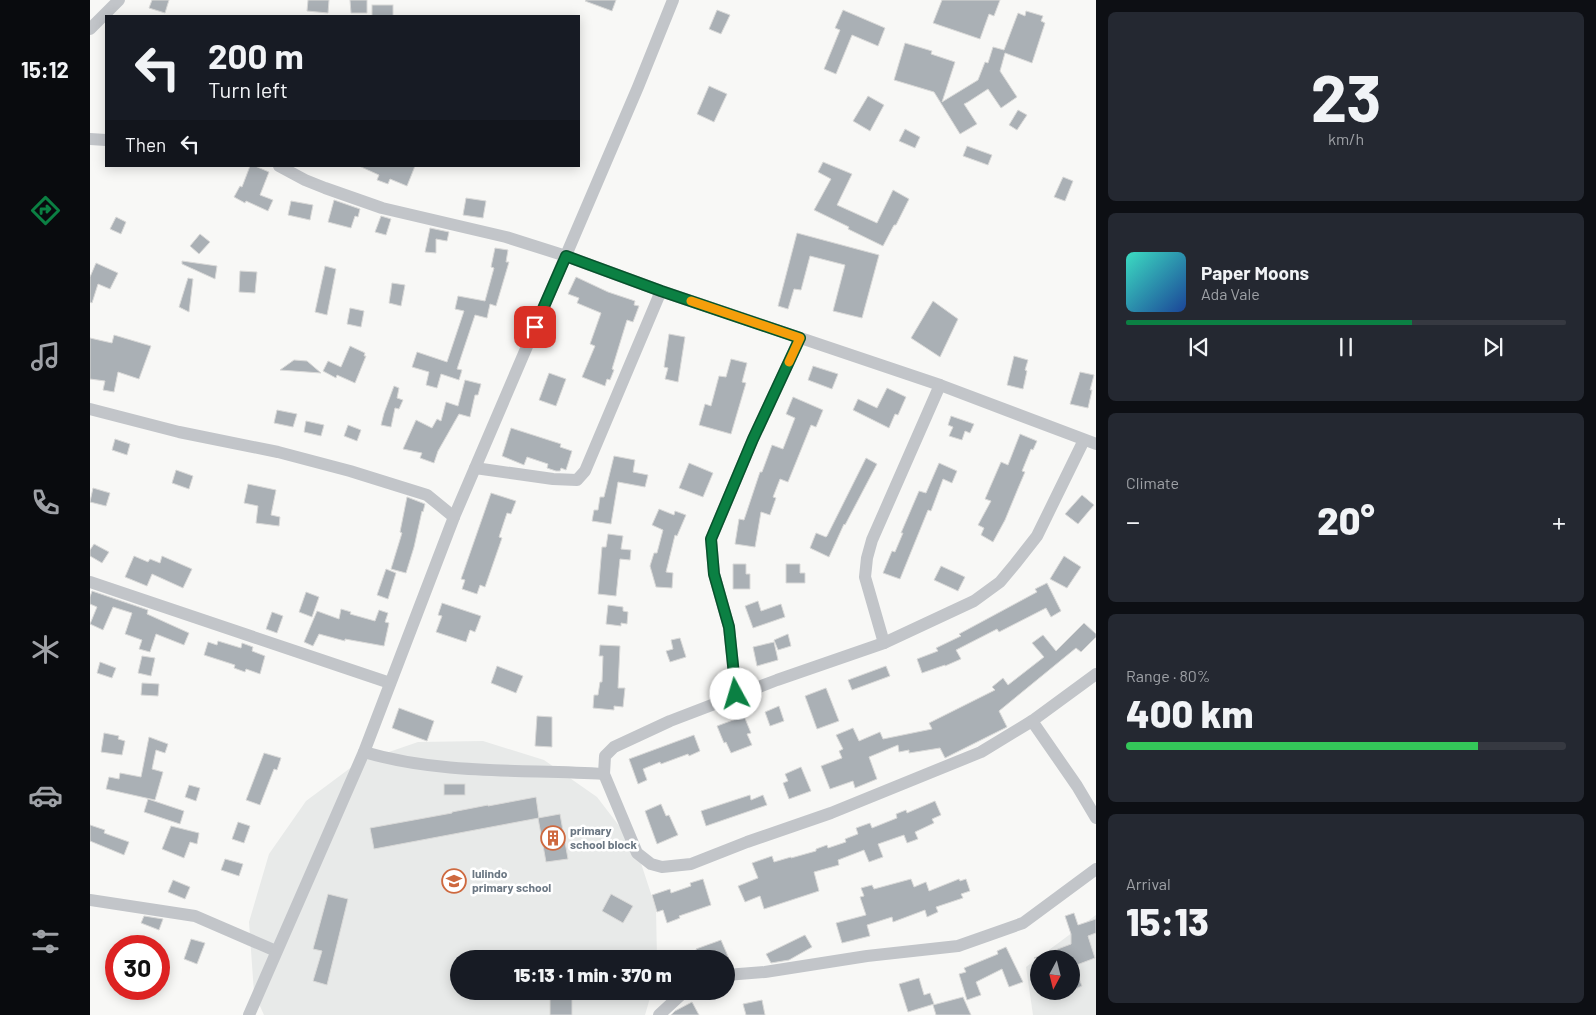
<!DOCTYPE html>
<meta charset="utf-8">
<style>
:root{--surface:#171b24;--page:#242831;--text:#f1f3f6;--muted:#9ea1a6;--line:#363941;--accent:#0b8043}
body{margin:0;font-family:Barlow,sans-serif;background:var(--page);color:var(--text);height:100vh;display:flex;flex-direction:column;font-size:19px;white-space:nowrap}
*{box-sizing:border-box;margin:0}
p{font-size:16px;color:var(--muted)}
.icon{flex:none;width:28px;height:28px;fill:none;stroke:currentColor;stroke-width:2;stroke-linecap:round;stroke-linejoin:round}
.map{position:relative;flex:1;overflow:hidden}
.sheet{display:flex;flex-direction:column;gap:12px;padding:12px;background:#0d0f14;width:500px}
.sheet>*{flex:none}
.top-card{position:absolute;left:15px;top:15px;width:475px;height:152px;border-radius:0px;box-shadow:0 2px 12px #0003;background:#171b24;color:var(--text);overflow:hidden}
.needle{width:32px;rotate:187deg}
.controls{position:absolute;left:940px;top:950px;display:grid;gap:10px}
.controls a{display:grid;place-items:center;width:50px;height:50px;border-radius:50%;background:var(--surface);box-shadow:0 2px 12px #0003;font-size:25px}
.speed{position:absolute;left:15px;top:935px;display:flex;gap:10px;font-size:25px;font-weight:700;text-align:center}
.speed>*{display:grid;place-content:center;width:65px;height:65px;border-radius:50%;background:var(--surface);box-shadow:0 2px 12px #0003;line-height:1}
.speed .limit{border:8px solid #d22;background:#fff;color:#111}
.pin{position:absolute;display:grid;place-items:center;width:42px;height:42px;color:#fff;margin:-21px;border-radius:10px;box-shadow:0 2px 8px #0006}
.me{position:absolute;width:55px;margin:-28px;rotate:354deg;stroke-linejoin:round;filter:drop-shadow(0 0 4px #0008)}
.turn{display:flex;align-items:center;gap:18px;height:105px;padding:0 20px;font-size:22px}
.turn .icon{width:65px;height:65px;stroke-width:2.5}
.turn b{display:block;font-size:35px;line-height:42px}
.then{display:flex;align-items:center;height:48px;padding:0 20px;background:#0003;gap:10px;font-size:19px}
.big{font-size:38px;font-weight:800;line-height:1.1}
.sheet .card{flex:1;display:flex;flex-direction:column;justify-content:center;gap:8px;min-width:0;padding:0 18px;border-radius:8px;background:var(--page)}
.sheet .dial{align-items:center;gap:0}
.dial b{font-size:65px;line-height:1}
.song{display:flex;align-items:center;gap:15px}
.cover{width:60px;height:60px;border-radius:8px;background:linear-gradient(135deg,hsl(170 70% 55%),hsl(220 70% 35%))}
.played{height:5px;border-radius:2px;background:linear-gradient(90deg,var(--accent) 65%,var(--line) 65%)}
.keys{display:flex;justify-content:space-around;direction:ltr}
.heat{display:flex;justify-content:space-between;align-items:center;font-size:28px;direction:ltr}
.charge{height:8px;border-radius:4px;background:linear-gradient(90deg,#34c759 80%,var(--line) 0)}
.trip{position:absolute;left:360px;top:950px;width:285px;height:50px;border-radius:25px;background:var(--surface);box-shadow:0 2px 12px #0003;font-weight:800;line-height:50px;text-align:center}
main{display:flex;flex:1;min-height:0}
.tab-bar{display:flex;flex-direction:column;width:90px;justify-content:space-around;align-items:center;background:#090b0e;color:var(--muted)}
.tab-bar .icon{width:35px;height:35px}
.tab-bar .current{color:var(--accent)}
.tab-bar b{font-size:22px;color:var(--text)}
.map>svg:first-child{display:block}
</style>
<main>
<nav class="tab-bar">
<b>15:12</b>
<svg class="icon current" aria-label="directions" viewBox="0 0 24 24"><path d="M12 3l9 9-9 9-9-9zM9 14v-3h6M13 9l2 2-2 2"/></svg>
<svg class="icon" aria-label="music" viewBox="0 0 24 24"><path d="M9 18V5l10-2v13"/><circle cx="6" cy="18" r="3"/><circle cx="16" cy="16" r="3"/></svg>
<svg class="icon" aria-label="phone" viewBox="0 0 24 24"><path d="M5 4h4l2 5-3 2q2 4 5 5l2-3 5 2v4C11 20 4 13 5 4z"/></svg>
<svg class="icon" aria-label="climate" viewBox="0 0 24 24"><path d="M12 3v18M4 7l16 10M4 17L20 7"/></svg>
<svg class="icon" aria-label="car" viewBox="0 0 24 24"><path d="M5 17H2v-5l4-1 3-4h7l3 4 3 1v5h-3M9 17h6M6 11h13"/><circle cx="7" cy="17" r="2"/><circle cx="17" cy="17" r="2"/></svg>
<svg class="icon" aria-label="filters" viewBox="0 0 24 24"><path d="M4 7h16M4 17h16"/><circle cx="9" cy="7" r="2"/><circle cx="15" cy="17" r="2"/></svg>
</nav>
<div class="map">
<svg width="1006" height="1015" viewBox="0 0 1006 1015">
<rect width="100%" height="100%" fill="#f8f8f6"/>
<g fill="#e8eae9" fill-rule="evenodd">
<polygon points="393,741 454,760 507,797 546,848 566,909 567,959 369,959 369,991 562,991 555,1015 174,1015 164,993 159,922 179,854 216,801 267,763 328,742"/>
<path d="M1006,915V1015H943L936,967ZM949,959H981V991H949Z"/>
</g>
<g fill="#aab0b5" stroke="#d9d9d8">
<polygon points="62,0 79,0 75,13 59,8"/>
<polygon points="218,0 239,0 238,13 217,11"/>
<polygon points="260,0 277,0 277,13 261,13"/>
<polygon points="496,0 526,0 522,11 495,1"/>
<polygon points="852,0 910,0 904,16 899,14 890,39 843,23"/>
<rect x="282" y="5" width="21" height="11"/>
<polygon points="627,10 640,15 631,34 619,29"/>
<polygon points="753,10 795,28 788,46 762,35 746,74 734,69 750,30 745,28"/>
<polygon points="936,11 953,16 951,21 955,23 942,63 915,53 910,71 927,97 911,108 898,89 878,102 874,104 887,124 870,134 844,92 804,80 815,43 842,51 841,54 865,62 852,102 888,80 895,62 898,63 903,47 914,50 928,13 935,16"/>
<polygon points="619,86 637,94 624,122 607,114"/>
<polygon points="778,96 794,105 780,131 763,121"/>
<polygon points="928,110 937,115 927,130 919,125"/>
<polygon points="815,129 830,137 825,148 809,141"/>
<polygon points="877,146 902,155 898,165 873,156"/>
<polygon points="733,162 762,174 747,205 787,223 803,190 819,199 806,225 804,225 793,246 758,229 759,227 724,210 741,179 728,172"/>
<polygon points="160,166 165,166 179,172 170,195 183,200 178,211 156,201 155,203 144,197 150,186 152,187"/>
<polygon points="269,166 325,166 317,186 300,179 298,184 287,180 289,175"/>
<polygon points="973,177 983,181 975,201 964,197"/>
<polygon points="376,198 396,201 393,218 373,215"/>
<polygon points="244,200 270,209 268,217 265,216 261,228 238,222"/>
<polygon points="201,201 223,205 220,220 198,215"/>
<polygon points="291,216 301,219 296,235 285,232"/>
<polygon points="26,217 36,222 31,234 20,229"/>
<polygon points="340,228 359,232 357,241 346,239 346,253 335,252"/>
<polygon points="707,233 789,255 772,318 743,311 755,265 720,256 711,290 704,289 698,309 688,306"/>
<polygon points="110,234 120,242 109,254 100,246"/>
<polygon points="405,248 418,250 416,262 419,262 406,306 400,304 397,318 385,315 367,369 372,370 369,380 351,374 347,388 336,385 339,372 322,367 327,352 357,362 374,311 365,309 368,296 395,301 404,268 401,267"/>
<polygon points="92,261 127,266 125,279 92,264"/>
<polygon points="6,263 28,273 20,289 8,284 2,303 0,302 0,277"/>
<polygon points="235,266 246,269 237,315 225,312"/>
<polygon points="150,271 167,272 165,293 149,292"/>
<polygon points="486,277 518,292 545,301 544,305 549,306 543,322 537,320 522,369 524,370 520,380 517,379 515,386 492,377 505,346 500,344 511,313 487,303 489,298 478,294"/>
<polygon points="98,278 103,279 99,312 89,307"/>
<polygon points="302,283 315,285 311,306 299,303"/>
<polygon points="843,301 868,319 850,357 821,338"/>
<polygon points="260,308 274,311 271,327 257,324"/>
<polygon points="579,334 595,337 588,382 575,379 578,368 574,367"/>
<polygon points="24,335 61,346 49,379 28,372 24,392 13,390 15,381 0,379 0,338 22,343"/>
<polygon points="260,346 275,353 274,356 276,356 265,383 247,375 246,378 233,371 238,361 251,367"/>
<polygon points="924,356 938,360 935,370 937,371 933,389 917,385"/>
<polygon points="641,359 657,363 652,382 656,383 641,434 609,425 615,404 621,406 629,376 636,377"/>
<polygon points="204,360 217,361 231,373 190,370"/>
<polygon points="723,366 748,374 742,389 718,380"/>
<polygon points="990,372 1004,375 1000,390 1002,390 998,408 980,404"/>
<polygon points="459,373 476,379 466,406 449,400"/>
<polygon points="375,380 391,384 388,395 385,395 380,417 369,414 348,451 344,463 330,458 332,453 313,449 326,420 342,428 347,419 351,421 356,402 368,406"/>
<polygon points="304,386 309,388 307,398 313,400 309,409 305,408 301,427 291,425 294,413"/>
<polygon points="797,388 816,397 808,415 805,414 799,428 763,410 768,399 787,408"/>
<polygon points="703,397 733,410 726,427 721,425 698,482 690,479 683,497 686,498 680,515 671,512 665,547 645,544 649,519 654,520 670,472 672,472 682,445 693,449 705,418 696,414"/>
<polygon points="187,410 207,414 203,427 184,423"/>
<polygon points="861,416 884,424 880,433 875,431 872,440 859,436 863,427 858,425"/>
<polygon points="216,421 234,425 231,436 214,432"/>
<polygon points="258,425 271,430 267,441 254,436"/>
<polygon points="421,428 471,444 470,447 482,451 476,470 471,468 470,471 466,471 457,468 458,464 437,457 434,465 412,456"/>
<polygon points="930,434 947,441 943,450 941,449 932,471 935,472 929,486 915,520 903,542 891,535 894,528 888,525 901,501 895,499 911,462 918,465"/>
<polygon points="25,439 40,444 37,455 22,450"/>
<polygon points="524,456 545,460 543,472 558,475 555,487 528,482 521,524 502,521 504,510 508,510 510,497 514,497"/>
<polygon points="776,458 787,464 755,525 754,524 739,557 720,548 726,533 736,537 737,536"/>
<polygon points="599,463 623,473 613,497 589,488"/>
<polygon points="849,463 867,471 862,483 853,479 841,511 838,510 810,579 793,573 802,551 805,552 813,533 811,533 829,491 836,493"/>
<polygon points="86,470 103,476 99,489 82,483"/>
<polygon points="158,484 186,490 181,515 190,517 189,526 166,523 168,506 154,503"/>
<polygon points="3,488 20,493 16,506 0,502"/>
<polygon points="401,493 426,501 421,514 417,513 409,537 412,538 395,587 390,585 387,594 372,589 375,580 371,579"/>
<polygon points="992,495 1004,505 988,524 975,514"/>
<polygon points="317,497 335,504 333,512 332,511 324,547 316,573 301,569 312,533 310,532"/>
<polygon points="569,509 584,515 585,511 596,515 587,536 585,535 576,572 583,573 582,588 566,587 560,566 564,553 567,553 573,530 562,525"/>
<polygon points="518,534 533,536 531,549 541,550 540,560 530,559 526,596 508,594 512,547 516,547"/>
<polygon points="4,544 19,552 12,563 0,556 0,550"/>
<polygon points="44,556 58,562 60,559 70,563 72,556 102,569 93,588 62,574 57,586 35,577"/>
<polygon points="974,556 991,567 977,588 960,579"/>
<polygon points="643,564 656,564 656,574 660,574 660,589 643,589"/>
<polygon points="696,564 710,564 710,573 715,573 715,583 696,583"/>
<polygon points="851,566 875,577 868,591 844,580"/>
<polygon points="296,569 306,573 298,599 287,595"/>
<polygon points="957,583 971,611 961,617 956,608 909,632 907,629 866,650 871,659 855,666 855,665 832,673 827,659 848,651 846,648 871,636 869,634 947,592 945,589"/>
<polygon points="2,591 58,610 57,614 99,633 94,645 66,634 60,652 49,649 52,640 35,634 42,613 23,607 13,630 0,624 7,607 0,604 0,597"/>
<polygon points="216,592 229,597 222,617 209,612"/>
<polygon points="668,601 671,611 691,604 695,617 663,628 655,606"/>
<polygon points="352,603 391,616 385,632 380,630 376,642 346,632 352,616 348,615"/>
<polygon points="518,605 533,607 533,611 538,612 537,624 531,623 531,626 516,624"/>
<polygon points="251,609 261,612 260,614 285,621 289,610 298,613 295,622 299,623 294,646 255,639 255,641 229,634 223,646 214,642 227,611 249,619"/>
<polygon points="182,612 193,616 187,633 176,629"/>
<polygon points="994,623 1006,634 1006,637 991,652 986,648 909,711 917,727 855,758 850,748 819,753 819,750 809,752 808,745 779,757 787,779 765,788 763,781 740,789 731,766 752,758 749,751 753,749 746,735 763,728 769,741 790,732 793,739 842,729 839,723 905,690 902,687 913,678 918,685 954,657 942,643 953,635 966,651"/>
<polygon points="698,634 701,646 688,650 684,640"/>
<polygon points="590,638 596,657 580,662 576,651 583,649 581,640"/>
<polygon points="128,641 151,648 152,643 163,647 162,651 175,656 170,674 156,669 155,672 144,668 145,665 114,655 118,642 127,645"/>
<polygon points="684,642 688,660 667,666 663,647"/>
<polygon points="510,645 530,646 528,688 535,688 533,707 524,706 524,710 503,708 504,695 508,695 510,682 512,682 513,656 509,656"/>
<polygon points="52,656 65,658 61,676 48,673"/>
<polygon points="10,662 26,668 22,678 7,673"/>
<polygon points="407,666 433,676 426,693 401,683"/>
<polygon points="796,666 800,676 762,690 758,680"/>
<polygon points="52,683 69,684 68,696 51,695"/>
<polygon points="736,688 749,721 727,729 715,696"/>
<polygon points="689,706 694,721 680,726 675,712"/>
<polygon points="309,708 344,721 337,741 302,728"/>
<polygon points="447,716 462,717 462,747 445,746"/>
<polygon points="654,716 661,733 657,734 662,745 641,753 636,742 634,743 627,726"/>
<polygon points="14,733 29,736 28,739 35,741 32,755 11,752"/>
<polygon points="604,735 610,751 599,756 598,754 571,764 570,762 553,769 557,780 548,784 539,759"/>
<polygon points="59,737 78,744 75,753 66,750 62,769 73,772 65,800 16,789 19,777 29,779 30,773 51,777"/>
<polygon points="174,753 191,758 187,770 184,769 170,805 156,800"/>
<polygon points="711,767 721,791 699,799 693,783 698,781 695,774"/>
<rect x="354" y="784" width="21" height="11"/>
<polygon points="99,785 110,788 106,801 95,797"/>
<polygon points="660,795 661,800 673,795 677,805 616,826 611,811"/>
<polygon points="446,797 449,818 284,849 280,828 362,813 362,812 398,805 398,806"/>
<polygon points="58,799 94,811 90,824 54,812"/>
<polygon points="845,801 851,815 842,819 844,823 825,832 828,839 817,843 814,835 788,844 793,857 779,862 774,850 748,860 749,865 724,872 729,891 674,909 670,896 655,902 648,886 668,878 662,863 682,856 684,862 701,857 701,858 726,851 726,849 737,845 738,848 756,842 755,839 768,834 766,828 780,823 782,828 807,818 806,814 816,810 817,813"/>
<polygon points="571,804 576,816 579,815 588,835 567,844 555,811"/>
<polygon points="470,814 478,859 456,862 448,818"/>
<polygon points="148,822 160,826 154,843 142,839"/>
<polygon points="0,825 15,830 14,833 39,842 34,855 0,841"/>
<polygon points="81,826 109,833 107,844 100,842 94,858 72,849"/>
<polygon points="135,859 153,864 149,876 131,870"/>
<polygon points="613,879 621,905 589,916 590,918 577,923 573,910 567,912 562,895 580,889 581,893 601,886 600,883"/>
<polygon points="821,879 824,887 836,882 839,891 869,879 870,881 876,879 880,891 871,894 873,898 846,907 848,912 837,917 835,910 803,922 802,917 777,925 780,936 752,943 746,923 776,915 770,897 774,896 771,888 782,885 784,889"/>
<polygon points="83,880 100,887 95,899 78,892"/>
<polygon points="238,894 258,899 237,985 223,981 232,951 223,949"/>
<polygon points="521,894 543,906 533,923 512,911"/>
<polygon points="984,913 988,925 1006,919 1006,933 998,936 1005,958 984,966 992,986 981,991 981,959 944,958 981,944 981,934 975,916"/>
<polygon points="54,916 73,919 69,930 51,923"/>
<polygon points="715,935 722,947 699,960 681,963 676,954"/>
<polygon points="101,939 115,943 107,964 94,959"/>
<polygon points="631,940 639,959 610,959 606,949"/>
<polygon points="916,947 933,982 919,987 912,969 886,982 891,995 877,1000 869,974 876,972 874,968 908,954 907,951"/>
<polygon points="829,978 834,995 840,993 844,1004 818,1012 809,984"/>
<rect x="460" y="991" width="22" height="24"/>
<polygon points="873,997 881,1015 846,1015 843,1005"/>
<polygon points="672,1000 675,1015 656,1015 653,1004"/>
<polygon points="602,1002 609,1015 581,1015 585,1011"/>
</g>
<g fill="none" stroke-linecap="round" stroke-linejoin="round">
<g stroke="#c2c5c9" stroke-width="12">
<polyline points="0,29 29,0"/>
<polyline points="0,139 16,140"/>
<polyline points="189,166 215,180 235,188 292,208 416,237 476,256 571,291 850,385 1006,444"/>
<polyline points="0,409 89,432 188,452 260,471 337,495 364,517"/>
<polyline points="994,440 947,536 925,564 910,582 884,601 794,643 687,680 580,721 524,747 515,756 514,774 547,853 561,864 572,867 601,864 657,842 741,813 891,752 942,721 1006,674"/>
<polyline points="385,468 463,479 487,480 495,471 571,291"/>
<polyline points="0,582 300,683"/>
<polyline points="794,643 775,577 777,558 782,540 850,385"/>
<polyline points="646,694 639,627 624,574 621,539 663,439 710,338"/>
<polyline points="942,721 987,786 1006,818"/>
<path d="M274,752C352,775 434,769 514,774"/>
<polyline points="0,900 105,916 186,951"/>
<polyline points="636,975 675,972 777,956 868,946 933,923 1006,869"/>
<polyline points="159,1015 274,752 364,517 548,87 583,0"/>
<polyline points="569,1015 595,991"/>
</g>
</g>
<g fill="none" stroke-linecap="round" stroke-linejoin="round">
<g stroke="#07532c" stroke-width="12">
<polyline id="route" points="445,327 476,256 571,291 710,338 663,439 621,539 624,574 639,627 646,694"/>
</g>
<use href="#route" stroke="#0b8043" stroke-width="9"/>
<polyline stroke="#f59e0b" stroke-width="9" points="601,301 710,338 699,362"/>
</g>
<defs>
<g id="building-ring" transform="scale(1.25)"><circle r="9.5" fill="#fff" stroke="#ce693f" stroke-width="1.5"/><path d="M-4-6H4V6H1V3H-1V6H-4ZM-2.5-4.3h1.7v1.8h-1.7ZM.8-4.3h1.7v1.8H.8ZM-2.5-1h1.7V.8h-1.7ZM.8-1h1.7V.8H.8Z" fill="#ce693f"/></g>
<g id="school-ring" transform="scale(1.25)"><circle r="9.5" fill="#fff" stroke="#ce693f" stroke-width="1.5"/><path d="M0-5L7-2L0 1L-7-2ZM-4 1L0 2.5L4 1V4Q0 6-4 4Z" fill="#ce693f"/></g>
</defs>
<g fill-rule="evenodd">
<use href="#building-ring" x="463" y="838"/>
<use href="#school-ring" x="364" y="881"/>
</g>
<g text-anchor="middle" stroke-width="5" stroke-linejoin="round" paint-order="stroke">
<g font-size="12" font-weight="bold" fill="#6b7783" stroke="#fff" text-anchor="start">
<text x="480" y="835">primary<tspan x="480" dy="14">school block</tspan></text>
<text x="382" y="878">lulindo<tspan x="382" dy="14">primary school</tspan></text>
</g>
</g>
</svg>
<div class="controls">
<a><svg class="needle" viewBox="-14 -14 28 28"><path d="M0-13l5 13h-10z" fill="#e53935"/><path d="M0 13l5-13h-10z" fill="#9ea1a6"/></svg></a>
</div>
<div class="speed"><div class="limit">30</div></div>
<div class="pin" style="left:445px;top:327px;background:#d93025"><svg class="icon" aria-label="arrive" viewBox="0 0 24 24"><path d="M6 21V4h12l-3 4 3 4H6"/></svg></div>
<svg class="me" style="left:646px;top:694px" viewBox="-20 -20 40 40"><circle r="19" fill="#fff"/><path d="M0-13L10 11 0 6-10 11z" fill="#0b8043"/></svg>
<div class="trip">15:13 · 1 min · 370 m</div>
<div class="top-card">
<div class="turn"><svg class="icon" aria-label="left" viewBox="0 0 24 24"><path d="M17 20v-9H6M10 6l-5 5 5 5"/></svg><div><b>200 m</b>Turn left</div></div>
<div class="then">Then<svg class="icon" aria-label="left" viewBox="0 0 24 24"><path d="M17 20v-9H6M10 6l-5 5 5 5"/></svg></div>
</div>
</div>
<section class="sheet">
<div class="card dial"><b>23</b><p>km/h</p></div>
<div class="card">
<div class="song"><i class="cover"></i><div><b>Paper Moons</b><p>Ada Vale</p></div></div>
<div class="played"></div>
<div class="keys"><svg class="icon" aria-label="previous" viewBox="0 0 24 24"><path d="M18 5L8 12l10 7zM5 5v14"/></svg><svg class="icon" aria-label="pause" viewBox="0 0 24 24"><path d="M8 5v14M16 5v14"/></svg><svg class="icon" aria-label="next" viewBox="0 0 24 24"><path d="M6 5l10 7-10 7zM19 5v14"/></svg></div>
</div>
<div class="card"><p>Climate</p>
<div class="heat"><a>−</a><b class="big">20°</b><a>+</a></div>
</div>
<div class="card"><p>Range · 80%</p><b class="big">400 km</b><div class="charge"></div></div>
<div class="card"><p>Arrival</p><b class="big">15:13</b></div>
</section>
</main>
